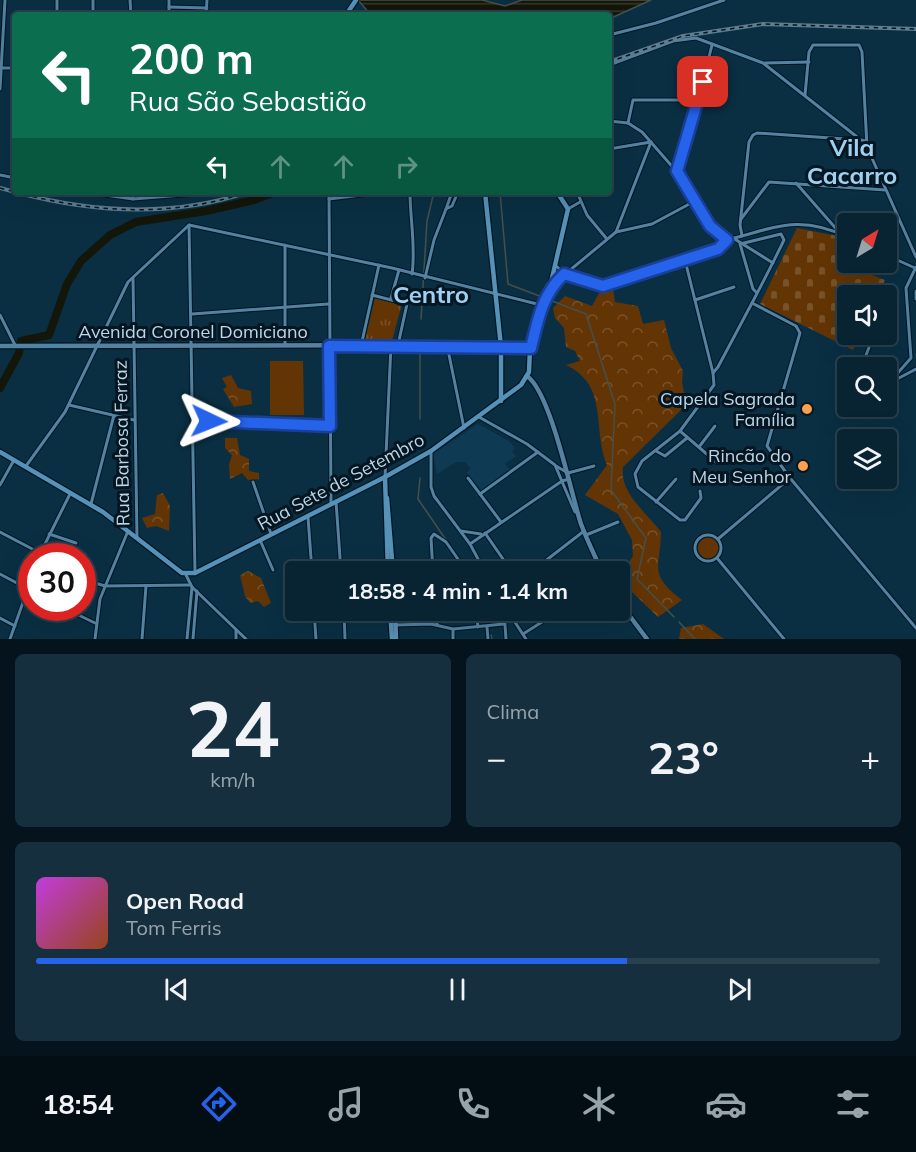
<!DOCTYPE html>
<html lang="pt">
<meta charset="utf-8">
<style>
:root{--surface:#082332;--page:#162f3e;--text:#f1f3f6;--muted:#98a4ac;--line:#29404d;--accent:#2563eb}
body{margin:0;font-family:Mulish,sans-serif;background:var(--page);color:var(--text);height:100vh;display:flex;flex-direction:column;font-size:22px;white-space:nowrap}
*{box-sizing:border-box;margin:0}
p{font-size:20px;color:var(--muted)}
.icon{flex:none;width:33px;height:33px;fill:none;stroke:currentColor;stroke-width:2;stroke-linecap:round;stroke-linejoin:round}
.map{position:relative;height:639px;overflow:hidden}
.drawer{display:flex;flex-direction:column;gap:15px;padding:15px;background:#04131c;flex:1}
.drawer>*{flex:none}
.top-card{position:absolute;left:12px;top:12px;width:600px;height:183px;border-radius:6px;box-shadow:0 6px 24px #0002,0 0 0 2px var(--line);background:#0b6e4f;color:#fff;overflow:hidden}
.needle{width:39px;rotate:38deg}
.fabs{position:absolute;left:837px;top:213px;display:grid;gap:12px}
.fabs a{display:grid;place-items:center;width:60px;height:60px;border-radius:6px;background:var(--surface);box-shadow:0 6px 24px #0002,0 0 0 2px var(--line);font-size:30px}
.speed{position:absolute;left:18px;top:543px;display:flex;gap:12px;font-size:30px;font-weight:700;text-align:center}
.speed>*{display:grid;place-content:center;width:78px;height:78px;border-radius:50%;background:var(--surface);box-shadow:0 6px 24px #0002,0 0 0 2px var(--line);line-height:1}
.speed .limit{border:9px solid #d22;background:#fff;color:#111}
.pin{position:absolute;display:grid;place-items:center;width:51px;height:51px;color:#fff;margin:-26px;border-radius:12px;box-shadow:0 3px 9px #0006}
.me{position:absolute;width:66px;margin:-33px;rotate:92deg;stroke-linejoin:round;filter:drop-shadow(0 0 4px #0008)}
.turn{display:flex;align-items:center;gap:21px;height:126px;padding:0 18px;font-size:27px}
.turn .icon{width:78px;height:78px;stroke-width:2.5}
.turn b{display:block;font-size:42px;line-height:51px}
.lanes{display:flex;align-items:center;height:57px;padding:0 18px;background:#0003;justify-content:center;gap:30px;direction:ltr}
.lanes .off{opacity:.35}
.big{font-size:45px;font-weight:700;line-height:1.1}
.drawer .widget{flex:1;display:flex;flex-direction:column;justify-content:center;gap:9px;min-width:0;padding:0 21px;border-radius:9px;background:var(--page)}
.drawer .dial{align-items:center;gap:0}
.dial b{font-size:78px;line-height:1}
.song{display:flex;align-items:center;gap:18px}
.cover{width:72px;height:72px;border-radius:9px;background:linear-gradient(135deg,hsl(290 70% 55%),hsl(20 70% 35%))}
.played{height:6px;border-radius:3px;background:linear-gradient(90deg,var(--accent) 70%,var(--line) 70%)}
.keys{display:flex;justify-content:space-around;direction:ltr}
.heat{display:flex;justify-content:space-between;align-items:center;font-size:33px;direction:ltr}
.drawer .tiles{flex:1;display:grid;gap:15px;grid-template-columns:1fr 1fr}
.widget:last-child{grid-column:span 2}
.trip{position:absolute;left:285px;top:561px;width:345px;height:60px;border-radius:6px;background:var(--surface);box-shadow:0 6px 24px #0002,0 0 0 2px var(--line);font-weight:700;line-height:60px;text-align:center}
.tab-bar{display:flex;height:96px;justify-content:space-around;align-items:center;background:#030e14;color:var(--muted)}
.tab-bar .icon{width:42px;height:42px}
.tab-bar .active{color:var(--accent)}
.tab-bar b{font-size:27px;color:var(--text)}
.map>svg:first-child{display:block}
</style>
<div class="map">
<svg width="916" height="639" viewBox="0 0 916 639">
<defs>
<pattern id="grass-tufts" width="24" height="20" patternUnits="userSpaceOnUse" patternTransform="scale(1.5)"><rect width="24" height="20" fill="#643504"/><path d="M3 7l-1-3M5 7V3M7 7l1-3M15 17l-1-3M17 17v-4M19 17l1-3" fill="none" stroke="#785229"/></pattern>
<pattern id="forest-crowns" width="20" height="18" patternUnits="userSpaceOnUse" patternTransform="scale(1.5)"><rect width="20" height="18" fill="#643504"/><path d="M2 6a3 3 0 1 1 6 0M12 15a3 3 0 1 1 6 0" fill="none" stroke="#785229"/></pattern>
<pattern id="cemetery-stones" width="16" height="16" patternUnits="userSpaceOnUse" patternTransform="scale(1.5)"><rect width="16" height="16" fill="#643504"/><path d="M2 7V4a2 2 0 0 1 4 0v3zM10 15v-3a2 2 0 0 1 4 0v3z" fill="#785229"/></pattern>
<pattern id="water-rules" width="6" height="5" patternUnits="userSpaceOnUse" patternTransform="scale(1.5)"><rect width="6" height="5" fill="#131608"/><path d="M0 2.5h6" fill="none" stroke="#34372c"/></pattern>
</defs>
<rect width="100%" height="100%" fill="#0a2f43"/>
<polygon fill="#0f3a53" points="478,424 509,441 515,448 512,452 516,456 505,464 510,469 481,490 467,473 470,468 465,462 456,462 437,474 433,454"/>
<g fill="url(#grass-tufts)">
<polygon points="375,298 402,303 392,341 365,340"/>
<circle cx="709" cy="548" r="11"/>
</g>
<g fill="url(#forest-crowns)">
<path d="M613,289L615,302L638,306L643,324L664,320L671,348L683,371L682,382L686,405L623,467C619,493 647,513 661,532C660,569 648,574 682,600L658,617L631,591L620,576L633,556L632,540L618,514L585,495L607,465C592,427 609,385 566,365L580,361L575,351L566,347L564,328L555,318L553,308L565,296L592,306L601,290Z"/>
<polygon points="231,375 238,388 251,391 252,404 234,407 223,389 227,387 222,378"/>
<polygon points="225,438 237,438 240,455 249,459 249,471 259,473 259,479 248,480 242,473 230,479 229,465 232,455 225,448"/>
<polygon points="163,493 170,506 169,531 156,526 147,528 142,518 155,514 157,495"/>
<polygon points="248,571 261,578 271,603 264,607 258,601 250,603 245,596 240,575"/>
<polygon points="703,624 724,639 679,639 681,628"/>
</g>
<polygon fill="url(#cemetery-stones)" points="797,228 837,236 847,242 844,264 885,280 878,295 848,296 848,334 860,335 853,350 760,304"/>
<polygon fill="#643504" points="270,361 303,361 304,415 270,415"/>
<polygon fill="url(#water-rules)" stroke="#46504b" stroke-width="1.5" points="358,0 482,0 505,6 522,0 651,0 609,19 609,15 371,15"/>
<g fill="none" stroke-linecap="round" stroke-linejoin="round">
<g stroke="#46504b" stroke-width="1.5">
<polyline points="500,192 508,284 542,297"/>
<polyline points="547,299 586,314 615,404 611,490 646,538 637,579 674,617"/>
<polyline points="421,319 427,221 434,192"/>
<polyline points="420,419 420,353"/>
<polyline points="420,478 418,499 468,572"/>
<polyline points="485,610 489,622"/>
<polyline points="679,622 695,639"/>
<polyline points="491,635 492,639"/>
</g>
<polyline stroke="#131608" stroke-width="8" points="0,388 19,353 21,341 49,335 67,284 81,261 110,235 136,222 206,211 254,200 275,192"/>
<g stroke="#001624" stroke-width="5">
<g id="minor">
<polyline points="57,0 57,15"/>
<polyline points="93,0 93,15"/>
<polyline points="130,0 131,15"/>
<polyline points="169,0 169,15"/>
<polyline points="169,7 207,8"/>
<polyline points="206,15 207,0"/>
<polyline points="609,35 656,23 724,0"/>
<polyline points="765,63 809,62"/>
<polyline points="609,65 673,41 696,38 763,63 861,140 866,141"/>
<polyline points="2,68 15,68"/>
<polyline points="0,89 5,0"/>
<polyline points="805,95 809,52 813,45 859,45 862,52 867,147 916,257"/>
<polyline points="609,121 628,123 642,132 677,172 714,233 724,243"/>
<polyline points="628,123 633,100 699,100"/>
<polyline points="609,149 651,142"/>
<polyline points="677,172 692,125 712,45"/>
<polyline points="0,175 15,178"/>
<polyline points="796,183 839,232"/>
<polyline points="84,192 133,199 220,192"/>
<polyline points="132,192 133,199"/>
<polyline points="329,192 331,503"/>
<path d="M410,192C410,219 416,247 412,274"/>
<polyline points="452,192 446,209 452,206 458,192"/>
<polyline points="577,192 587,215 606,238"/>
<polyline points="329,199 386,192"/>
<polyline points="568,209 580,202"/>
<polyline points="741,219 769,182 885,190"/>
<polyline points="189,225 195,573"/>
<polyline points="713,229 727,240"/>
<polyline points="616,232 652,224 695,201"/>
<path d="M742,236C784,224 805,217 848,237"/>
<polyline points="733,238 773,263"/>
<polyline points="727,240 742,236 740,225 749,142 753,135 757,133 860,140"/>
<polyline points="285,245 285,345"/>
<polyline points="886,255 915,268"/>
<path d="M685,260L713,373L718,367L752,303C763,282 774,261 784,240L781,234L740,244L753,289L757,293"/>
<polyline points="555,265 567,276 603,286 715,251 727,240"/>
<polyline points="133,278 137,538"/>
<polyline points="425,278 434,240 446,209"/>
<polyline points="552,285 616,232 651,142"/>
<polyline points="916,291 916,299"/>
<polyline points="372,295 407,304 398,345"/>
<polyline points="391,298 399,270"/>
<polyline points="695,300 734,287"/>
<polyline points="752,303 796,326 800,333 767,446 790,478 916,628"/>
<polyline points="886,308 892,296"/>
<polyline points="192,314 328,304"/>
<polyline points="0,315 15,345"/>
<polyline points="874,334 865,358 881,368"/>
<polyline points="447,345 464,428"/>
<polyline points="361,346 379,265"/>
<polyline points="886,370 899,378 916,369"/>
<polyline points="896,375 911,358 906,288 916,267"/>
<polyline points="69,405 134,420"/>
<polyline points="479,417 527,444 555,465 575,512"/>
<polyline points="192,421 330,426"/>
<polyline points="680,431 716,462"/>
<polyline points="699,447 715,426"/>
<polyline points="656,451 665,456 687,438"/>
<polyline points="431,452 431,487 434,496 470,544 485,572"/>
<polyline points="26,466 65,412 128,282 189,225 392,268 541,305"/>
<polyline points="556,466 568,473 594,466"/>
<polyline points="385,477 391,345"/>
<polyline points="468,478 501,522"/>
<polyline points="253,482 271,534"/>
<polyline points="0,485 14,460"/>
<polyline points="700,491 701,498 685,520 680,520 638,487 635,474 642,461 680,431 714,385 713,373"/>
<polyline points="480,494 538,452"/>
<polyline points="336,501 341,572"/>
<polyline points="656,502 676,479"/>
<polyline points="91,504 114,415"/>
<polyline points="308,517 312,572"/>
<polyline points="461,531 481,534"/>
<polyline points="0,532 40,553"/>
<polyline points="485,533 512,572"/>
<polyline points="49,534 76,543"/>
<polyline points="586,535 618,522"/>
<circle cx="708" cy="548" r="13"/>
<polyline points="718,539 790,478"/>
<polyline points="260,540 273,570"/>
<polyline points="470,544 562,481 569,479"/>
<polyline points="39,556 70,494"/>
<polyline points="717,558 784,639"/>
<polyline points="433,572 431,538 434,534 446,542 467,572"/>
<polyline points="531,572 584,531"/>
<polyline points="0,574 32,591"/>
<polyline points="186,575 192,587 246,639"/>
<polyline points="82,579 105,586 190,585"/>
<polyline points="64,608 95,623"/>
<polyline points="314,610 316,639"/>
<polyline points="344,610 345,639"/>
<polyline points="436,610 437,625"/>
<polyline points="476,610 478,627"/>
<polyline points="504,610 506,639"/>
<polyline points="507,610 526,639"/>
<polyline points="0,618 15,626"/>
<polyline points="395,625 431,624 453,629 504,624"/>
<polyline points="487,627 488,639"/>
<polyline points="453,629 453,639"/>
<polyline points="523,634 561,610"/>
<polyline points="10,639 32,577"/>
<polyline points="95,639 100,599 128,531"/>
<polyline points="142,639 146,586"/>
<polyline points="187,639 192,587"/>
<polyline points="193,639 197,591"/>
<polyline points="236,639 236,630"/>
</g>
</g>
<g stroke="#001624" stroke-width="7">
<g id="tertiary">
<polyline points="0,346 447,345 530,348"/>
<path d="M527,376C551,393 571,494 581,524C587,540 595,556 602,572"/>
<polyline points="620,603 647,639"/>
</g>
</g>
<g stroke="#001624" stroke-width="7">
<g id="secondary">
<polyline points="346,15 356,0"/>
<polyline points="485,192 501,347 501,401"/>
<polyline points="0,452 103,512 182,573 195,573 385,477 431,451 521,385 529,372 530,348 541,305 550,287 568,209 557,192"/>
<polyline points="385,477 388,572"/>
<polyline points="387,498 393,572"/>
<polyline points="390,610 392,639"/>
<polyline points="395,610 396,639"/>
</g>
</g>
<use href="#minor" stroke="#5482a1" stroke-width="3"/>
<use href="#tertiary" stroke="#5482a1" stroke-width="4.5"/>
<use href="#secondary" stroke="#5691b7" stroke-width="4.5"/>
<g stroke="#5e7d8f" stroke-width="4">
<g id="rail">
<polyline points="609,62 683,36 763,24 916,29"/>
<polyline points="0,188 15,192"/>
<path d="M15,192C93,213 171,218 248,192"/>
</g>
</g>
<use href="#rail" stroke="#041621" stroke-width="1.5" stroke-dasharray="4.5" stroke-linecap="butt"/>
</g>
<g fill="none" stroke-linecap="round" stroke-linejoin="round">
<g stroke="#184099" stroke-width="15">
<path id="route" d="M209,421L330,426L329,346L531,348C538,319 542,295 564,274L603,286L718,249L727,240L710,226L677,171L703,82"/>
</g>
<use href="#route" stroke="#2563eb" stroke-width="10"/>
</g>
<g fill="#fb9e50" stroke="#041621" stroke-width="2">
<circle cx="807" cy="409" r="6"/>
<circle cx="803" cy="466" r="6"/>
</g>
<g text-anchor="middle" stroke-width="6" stroke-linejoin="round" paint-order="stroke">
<g font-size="18" fill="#bed6e6" stroke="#041621">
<text x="193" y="338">Avenida Coronel Domiciano</text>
<text transform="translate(122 443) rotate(-91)" y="6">Rua Barbosa Ferraz</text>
<text transform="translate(341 482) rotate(-28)" y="6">Rua Sete de Setembro</text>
</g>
<g font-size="18" fill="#bed6e6" stroke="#041621" text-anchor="end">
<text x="795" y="405">Capela Sagrada<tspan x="795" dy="21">Família</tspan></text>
<text x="791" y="462">Rincão do<tspan x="791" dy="21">Meu Senhor</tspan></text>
</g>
<g font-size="24" font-weight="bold" fill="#9fd0f1" stroke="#041621">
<text x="852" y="156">Vila<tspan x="852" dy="28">Cacarro</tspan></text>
<text x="431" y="303">Centro</text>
</g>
</g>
</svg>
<div class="fabs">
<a><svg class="needle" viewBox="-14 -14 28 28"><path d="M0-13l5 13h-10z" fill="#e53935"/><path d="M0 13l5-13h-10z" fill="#98a4ac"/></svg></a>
<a><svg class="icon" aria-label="sound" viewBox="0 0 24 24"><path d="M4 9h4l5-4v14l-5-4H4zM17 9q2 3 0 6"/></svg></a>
<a><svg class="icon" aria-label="search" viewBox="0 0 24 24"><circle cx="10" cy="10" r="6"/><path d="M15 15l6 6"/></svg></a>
<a><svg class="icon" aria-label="layers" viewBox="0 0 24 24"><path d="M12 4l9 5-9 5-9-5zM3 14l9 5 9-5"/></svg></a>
</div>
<div class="speed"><div class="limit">30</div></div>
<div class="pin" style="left:703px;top:82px;background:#d93025"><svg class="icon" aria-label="arrive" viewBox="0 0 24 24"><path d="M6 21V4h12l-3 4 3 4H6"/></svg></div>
<svg class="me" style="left:209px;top:421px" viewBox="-20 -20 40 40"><path d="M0-17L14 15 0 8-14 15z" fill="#2563eb" stroke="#fff" stroke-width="4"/></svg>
<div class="trip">18:58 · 4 min · 1.4 km</div>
<div class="top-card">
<div class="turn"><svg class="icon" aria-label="left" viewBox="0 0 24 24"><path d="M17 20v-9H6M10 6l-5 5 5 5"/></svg><div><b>200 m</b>Rua São Sebastião</div></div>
<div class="lanes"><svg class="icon" aria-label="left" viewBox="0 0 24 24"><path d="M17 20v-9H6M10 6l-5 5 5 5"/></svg><svg class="icon off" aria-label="ahead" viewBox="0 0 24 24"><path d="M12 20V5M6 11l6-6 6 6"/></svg><svg class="icon off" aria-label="ahead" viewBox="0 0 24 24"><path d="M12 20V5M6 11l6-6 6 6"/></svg><svg class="icon off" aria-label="right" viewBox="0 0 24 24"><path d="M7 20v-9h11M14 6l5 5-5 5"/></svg></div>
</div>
</div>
<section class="drawer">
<div class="tiles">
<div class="widget dial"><b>24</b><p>km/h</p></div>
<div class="widget"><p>Clima</p>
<div class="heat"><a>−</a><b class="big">23°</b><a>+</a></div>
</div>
<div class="widget">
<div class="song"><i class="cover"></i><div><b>Open Road</b><p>Tom Ferris</p></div></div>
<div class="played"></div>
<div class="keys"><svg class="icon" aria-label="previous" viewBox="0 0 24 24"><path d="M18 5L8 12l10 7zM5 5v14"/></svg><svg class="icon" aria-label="pause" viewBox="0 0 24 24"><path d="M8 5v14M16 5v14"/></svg><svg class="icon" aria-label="next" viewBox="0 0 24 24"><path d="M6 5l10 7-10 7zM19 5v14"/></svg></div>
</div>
</div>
</section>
<nav class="tab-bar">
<b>18:54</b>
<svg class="icon active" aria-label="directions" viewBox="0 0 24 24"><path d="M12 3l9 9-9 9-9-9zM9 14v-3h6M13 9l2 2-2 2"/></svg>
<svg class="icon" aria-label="music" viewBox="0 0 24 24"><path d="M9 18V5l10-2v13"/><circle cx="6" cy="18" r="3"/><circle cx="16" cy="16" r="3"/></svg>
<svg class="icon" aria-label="phone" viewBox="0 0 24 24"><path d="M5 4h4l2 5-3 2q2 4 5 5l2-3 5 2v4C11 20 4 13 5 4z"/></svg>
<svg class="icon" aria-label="climate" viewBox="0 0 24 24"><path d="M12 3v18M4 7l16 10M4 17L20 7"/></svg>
<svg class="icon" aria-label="car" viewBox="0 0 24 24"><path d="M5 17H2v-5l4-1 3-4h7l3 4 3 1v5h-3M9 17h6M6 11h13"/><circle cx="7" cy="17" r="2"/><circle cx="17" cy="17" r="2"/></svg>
<svg class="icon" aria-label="filters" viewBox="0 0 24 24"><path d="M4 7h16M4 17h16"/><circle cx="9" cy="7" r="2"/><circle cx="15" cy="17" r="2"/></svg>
</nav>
